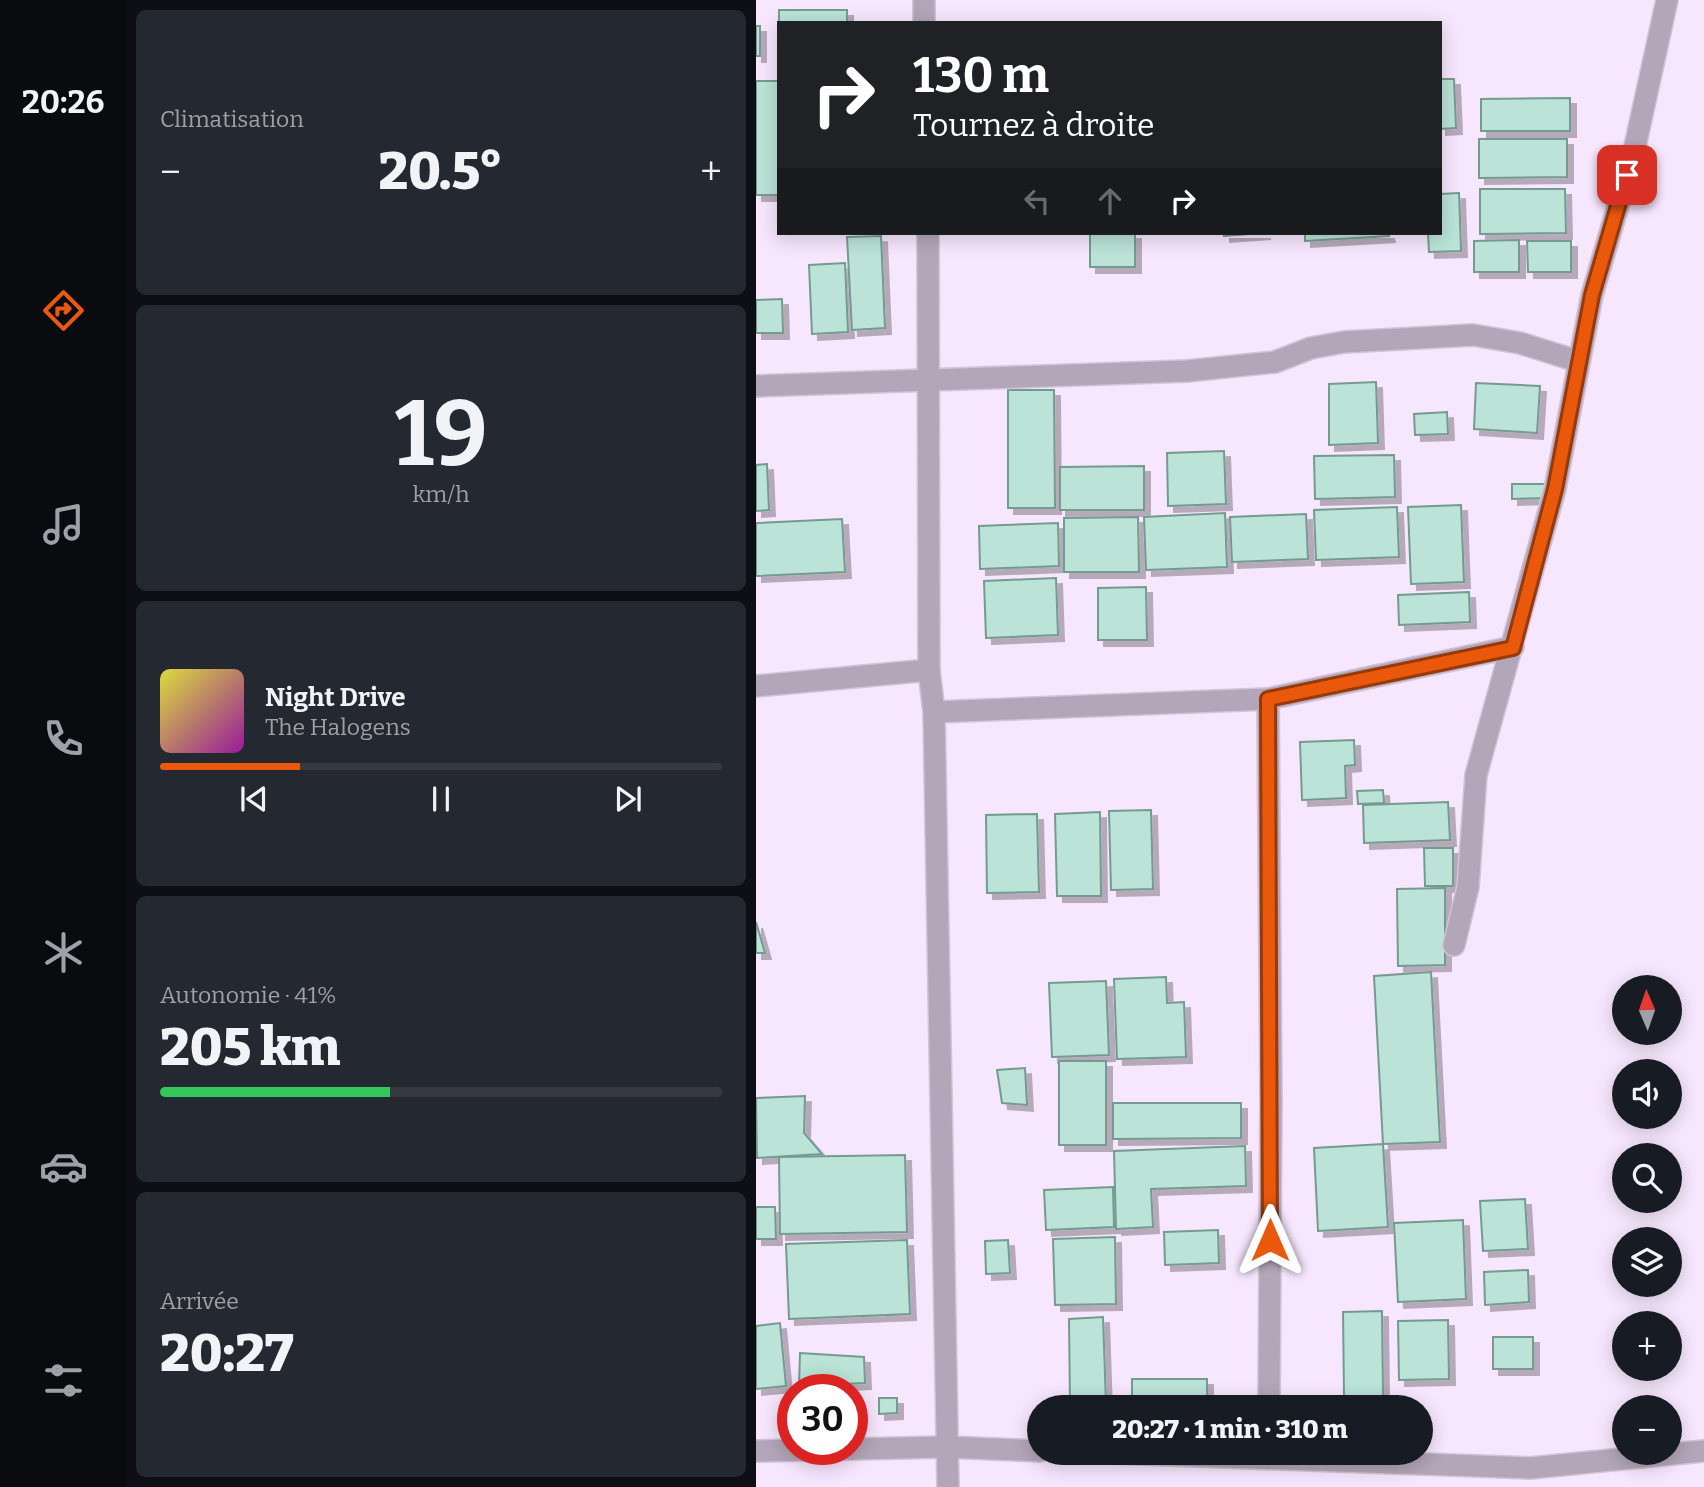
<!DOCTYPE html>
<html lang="fr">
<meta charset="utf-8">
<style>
:root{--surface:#171b24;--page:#242831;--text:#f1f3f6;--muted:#9ea1a6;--line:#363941;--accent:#ea580c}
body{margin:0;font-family:Bitter,serif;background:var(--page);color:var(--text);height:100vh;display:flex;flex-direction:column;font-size:26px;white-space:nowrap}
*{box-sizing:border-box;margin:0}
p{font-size:23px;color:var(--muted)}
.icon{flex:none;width:38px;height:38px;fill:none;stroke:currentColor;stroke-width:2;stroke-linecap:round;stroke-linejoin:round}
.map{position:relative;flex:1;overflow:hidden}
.side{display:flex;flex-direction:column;gap:10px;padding:10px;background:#0d0f14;width:630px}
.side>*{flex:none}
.guide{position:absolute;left:21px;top:21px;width:665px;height:214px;border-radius:0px;box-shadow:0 4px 18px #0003;background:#202124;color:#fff;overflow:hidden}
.needle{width:46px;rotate:358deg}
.fabs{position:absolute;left:856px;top:975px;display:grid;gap:14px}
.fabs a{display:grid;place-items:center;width:70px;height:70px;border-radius:50%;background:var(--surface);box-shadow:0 4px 18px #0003;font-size:35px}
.speed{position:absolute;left:21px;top:1374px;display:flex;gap:14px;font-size:35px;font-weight:700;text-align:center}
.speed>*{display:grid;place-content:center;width:91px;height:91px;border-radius:50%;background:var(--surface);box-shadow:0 4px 18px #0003;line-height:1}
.speed .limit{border:10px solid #d22;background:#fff;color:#111}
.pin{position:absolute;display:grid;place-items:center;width:60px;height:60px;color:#fff;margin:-30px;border-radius:14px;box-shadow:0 4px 10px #0006}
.me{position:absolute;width:77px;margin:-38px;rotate:0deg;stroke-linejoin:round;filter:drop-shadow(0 0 5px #0008)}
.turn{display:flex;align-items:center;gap:24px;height:147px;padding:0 21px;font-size:32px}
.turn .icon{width:91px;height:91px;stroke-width:2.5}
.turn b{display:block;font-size:49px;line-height:60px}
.lanes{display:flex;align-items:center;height:66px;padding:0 21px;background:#0003;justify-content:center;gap:35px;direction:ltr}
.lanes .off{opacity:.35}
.big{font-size:52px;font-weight:800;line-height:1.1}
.side .card{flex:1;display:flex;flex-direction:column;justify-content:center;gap:10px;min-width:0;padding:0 24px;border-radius:10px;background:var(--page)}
.side .dial{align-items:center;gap:0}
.dial b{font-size:91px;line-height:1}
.song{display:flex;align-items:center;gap:21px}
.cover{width:84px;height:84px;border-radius:10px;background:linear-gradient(135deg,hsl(60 70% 55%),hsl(300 70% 35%))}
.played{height:7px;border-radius:4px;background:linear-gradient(90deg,var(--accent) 25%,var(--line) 25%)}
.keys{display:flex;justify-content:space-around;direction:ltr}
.heat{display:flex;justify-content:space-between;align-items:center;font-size:38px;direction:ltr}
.charge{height:10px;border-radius:5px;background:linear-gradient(90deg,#34c759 41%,var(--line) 0)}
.trip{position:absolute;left:271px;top:1395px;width:406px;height:70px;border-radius:35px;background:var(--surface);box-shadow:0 4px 18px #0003;font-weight:800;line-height:70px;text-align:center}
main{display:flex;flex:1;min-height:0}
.menu{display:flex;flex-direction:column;width:126px;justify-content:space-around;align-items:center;background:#090b0e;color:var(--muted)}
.menu .icon{width:49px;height:49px}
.menu .selected{color:var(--accent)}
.menu b{font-size:32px;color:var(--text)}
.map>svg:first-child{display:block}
</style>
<main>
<nav class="menu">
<b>20:26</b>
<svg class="icon selected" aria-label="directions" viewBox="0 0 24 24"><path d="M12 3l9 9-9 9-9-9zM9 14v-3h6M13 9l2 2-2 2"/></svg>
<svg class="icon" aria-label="music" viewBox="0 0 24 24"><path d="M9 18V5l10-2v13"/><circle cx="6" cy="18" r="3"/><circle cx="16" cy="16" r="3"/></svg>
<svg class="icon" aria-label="phone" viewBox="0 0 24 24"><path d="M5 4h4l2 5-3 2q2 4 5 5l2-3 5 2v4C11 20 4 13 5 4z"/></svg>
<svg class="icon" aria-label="climate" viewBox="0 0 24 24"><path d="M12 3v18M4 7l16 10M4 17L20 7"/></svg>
<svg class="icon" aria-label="car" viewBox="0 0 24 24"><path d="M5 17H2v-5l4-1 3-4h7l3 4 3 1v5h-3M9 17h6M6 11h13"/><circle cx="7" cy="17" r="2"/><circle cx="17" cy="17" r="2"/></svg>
<svg class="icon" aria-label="filters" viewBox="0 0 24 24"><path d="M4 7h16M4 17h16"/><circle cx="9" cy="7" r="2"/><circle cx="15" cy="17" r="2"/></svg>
</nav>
<section class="side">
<div class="card"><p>Climatisation</p>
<div class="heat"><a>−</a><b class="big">20.5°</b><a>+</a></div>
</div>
<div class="card dial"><b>19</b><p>km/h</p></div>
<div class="card">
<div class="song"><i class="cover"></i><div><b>Night Drive</b><p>The Halogens</p></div></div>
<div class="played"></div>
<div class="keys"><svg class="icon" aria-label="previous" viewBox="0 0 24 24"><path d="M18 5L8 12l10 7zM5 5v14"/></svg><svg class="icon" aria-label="pause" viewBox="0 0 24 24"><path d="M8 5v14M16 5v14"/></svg><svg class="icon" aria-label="next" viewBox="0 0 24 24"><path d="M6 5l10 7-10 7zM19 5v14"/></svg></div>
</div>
<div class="card"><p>Autonomie · 41%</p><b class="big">205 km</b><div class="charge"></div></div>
<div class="card"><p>Arrivée</p><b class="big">20:27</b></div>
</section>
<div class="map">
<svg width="948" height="1487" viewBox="0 0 948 1487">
<defs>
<filter id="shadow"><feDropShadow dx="6" dy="6" stdDeviation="0" flood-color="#0004"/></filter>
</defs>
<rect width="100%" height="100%" fill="#f7e7fe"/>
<g fill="#bbe3d7" stroke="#759b90" stroke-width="2" filter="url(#shadow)">
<rect x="23" y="10" width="68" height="13"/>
<rect x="0" y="26" width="4" height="30"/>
<polygon points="684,79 698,79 700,128 684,129"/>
<rect x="0" y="81" width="23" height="114"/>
<polygon points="814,98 814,131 725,131 725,99"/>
<polygon points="723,139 811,139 811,177 723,178"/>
<polygon points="724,189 809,189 810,233 724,234"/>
<polygon points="703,193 705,251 673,252 672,233 684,233 684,194"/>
<rect x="334" y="233" width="45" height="34"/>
<polygon points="468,233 509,233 468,236"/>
<polygon points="549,233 632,233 633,236 549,241"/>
<polygon points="125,236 129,328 96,330 91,237"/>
<polygon points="763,240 763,272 718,272 718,241"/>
<polygon points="771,241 815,241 815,272 772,272"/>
<polygon points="89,263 92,332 56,334 53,265"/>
<polygon points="26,299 27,333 0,333 0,300"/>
<polygon points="620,382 622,443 573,445 573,384"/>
<polygon points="720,383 784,386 781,433 718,429"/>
<polygon points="252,390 298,390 299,508 252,508"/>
<polygon points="691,412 692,434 659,435 658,414"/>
<polygon points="468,451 470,504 412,506 411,453"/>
<polygon points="638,455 639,497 559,499 558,456"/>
<polygon points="11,464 13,510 0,511 0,465"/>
<polygon points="388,466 388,510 304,510 304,467"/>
<polygon points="756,484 791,484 791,498 756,499"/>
<polygon points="705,505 708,582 655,584 652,507"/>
<polygon points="641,507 643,557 560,560 558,510"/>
<polygon points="469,513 471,567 390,570 388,517"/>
<polygon points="550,514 552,559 476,562 474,517"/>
<polygon points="382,517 383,572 308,572 308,518"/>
<polygon points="86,519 89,572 0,576 0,523"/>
<polygon points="302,523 303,566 224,569 223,526"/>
<polygon points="300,578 302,635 230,638 228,581"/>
<polygon points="390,587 391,640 342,640 342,588"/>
<polygon points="713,592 714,622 643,625 642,595"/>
<polygon points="598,740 599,765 589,766 590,798 546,800 544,742"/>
<polygon points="627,790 628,803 602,804 601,791"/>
<polygon points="692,802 694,840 608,843 607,805"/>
<polygon points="395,810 397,889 355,890 353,811"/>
<polygon points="344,812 345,896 301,896 299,814"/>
<polygon points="281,814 283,892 231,893 230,815"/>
<polygon points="668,848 697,848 697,886 669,886"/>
<polygon points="689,888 689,965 642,966 641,889"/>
<polygon points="0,922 9,953 0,953"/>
<polygon points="675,972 684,1142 627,1144 618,976"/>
<polygon points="410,977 411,1003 428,1002 430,1057 361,1059 358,979"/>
<polygon points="350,981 353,1055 296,1057 293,983"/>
<rect x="303" y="1061" width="47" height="84"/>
<polygon points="269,1068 271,1105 246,1103 241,1070"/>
<polygon points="49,1096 48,1133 66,1154 1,1158 0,1098"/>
<polygon points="357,1103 485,1103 485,1138 357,1139"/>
<polygon points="627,1144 632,1227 562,1231 558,1148"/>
<polygon points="489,1146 490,1186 395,1189 397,1227 360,1229 358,1151"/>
<polygon points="149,1155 151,1232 24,1234 23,1157"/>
<polygon points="357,1187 358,1227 290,1230 288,1190"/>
<polygon points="769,1199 772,1249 727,1251 724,1201"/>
<polygon points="0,1207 19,1207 20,1239 0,1239"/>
<polygon points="707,1220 710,1299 642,1302 638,1223"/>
<polygon points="462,1230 463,1263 409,1265 408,1232"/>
<polygon points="359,1237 360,1304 299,1305 297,1239"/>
<polygon points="151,1240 154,1314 33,1319 30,1244"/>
<polygon points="252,1240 254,1273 230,1274 229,1241"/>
<polygon points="772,1270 773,1302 729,1305 728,1272"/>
<polygon points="626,1311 627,1396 588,1396 587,1312"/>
<polygon points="347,1317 350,1404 314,1406 313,1319"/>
<polygon points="692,1320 693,1379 643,1380 642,1321"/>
<polygon points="24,1323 30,1386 0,1389 0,1326"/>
<rect x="737" y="1337" width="40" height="32"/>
<polygon points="44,1353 108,1357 109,1383 43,1386"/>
<polygon points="376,1379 451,1379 451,1405 376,1406"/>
<polygon points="123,1398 141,1398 141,1413 123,1414"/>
</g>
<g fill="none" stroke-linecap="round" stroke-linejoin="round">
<g stroke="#d2c4d8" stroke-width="24">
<g id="minor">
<polyline points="168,0 168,23"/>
<polyline points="172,233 173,670 178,712 192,1487"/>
<polyline points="0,386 431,371 519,362 555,348 588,342 717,335 764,343 821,361"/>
<polyline points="0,686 173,670"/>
<polyline points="512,699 515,1100 513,1407"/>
<polyline points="178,712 512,699 757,647"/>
<polyline points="698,945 712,887 720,775 799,489 836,295 878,151 911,0"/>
<polyline points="96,1449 191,1447 284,1451"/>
<polyline points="0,1451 96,1449"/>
<polyline points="332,1452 774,1468 948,1451"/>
</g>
</g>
<use href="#minor" stroke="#b3a6b9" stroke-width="21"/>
</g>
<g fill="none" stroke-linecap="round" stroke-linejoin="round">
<g stroke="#983908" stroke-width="18">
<polyline id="route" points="514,1240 512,699 757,648 799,489 836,295 871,175"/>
</g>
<use href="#route" stroke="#ea580c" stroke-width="12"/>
</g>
</svg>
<div class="fabs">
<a><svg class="needle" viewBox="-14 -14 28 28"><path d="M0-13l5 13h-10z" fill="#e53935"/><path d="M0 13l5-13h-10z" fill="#9ea1a6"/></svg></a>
<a><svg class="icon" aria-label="sound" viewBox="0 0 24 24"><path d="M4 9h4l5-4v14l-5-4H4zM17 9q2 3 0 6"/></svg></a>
<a><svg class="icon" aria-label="search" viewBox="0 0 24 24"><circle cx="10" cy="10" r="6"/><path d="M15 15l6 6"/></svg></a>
<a><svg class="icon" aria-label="layers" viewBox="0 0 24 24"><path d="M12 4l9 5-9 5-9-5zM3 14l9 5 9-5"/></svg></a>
<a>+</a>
<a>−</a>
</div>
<div class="speed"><div class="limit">30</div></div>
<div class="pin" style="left:871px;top:175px;background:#d93025"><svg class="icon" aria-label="arrive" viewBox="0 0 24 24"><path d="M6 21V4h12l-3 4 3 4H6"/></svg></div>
<svg class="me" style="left:514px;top:1240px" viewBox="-20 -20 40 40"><path d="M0-17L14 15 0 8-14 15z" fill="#ea580c" stroke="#fff" stroke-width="4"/></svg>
<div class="trip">20:27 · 1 min · 310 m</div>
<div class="guide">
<div class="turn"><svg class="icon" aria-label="right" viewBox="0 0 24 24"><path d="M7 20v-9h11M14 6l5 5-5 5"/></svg><div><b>130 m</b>Tournez à droite</div></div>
<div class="lanes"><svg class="icon off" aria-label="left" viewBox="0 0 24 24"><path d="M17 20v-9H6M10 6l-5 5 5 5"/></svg><svg class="icon off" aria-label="ahead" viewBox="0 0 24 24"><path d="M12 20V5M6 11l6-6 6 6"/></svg><svg class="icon" aria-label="right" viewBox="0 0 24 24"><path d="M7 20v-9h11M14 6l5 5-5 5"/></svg></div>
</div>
</div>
</main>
